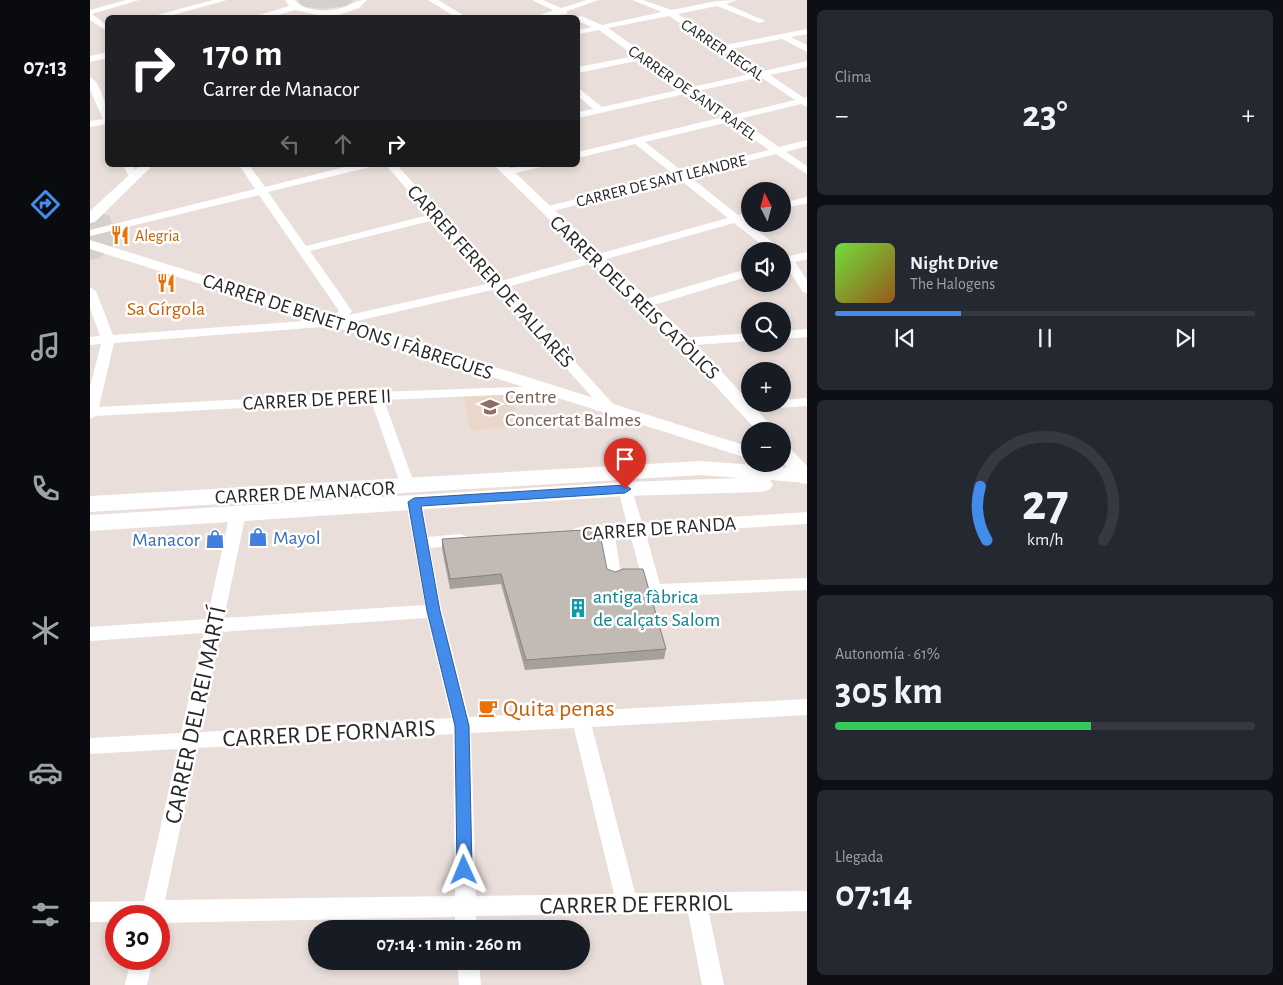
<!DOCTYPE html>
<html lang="es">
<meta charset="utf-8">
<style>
:root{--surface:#171b24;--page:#242831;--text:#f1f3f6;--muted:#9ea1a6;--line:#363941;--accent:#438cec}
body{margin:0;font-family:"Alegreya Sans",sans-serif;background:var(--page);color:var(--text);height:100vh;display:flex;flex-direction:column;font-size:19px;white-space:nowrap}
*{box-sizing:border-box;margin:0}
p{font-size:16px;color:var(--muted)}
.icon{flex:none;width:28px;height:28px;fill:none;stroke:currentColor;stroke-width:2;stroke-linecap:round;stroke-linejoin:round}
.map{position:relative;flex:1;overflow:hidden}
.panel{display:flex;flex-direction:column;gap:10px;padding:10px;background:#0d0f14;width:476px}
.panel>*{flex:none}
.top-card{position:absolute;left:15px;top:15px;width:475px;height:152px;border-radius:8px;box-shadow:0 2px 8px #0003;background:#202124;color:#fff;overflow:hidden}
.needle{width:32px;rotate:354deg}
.fabs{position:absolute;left:651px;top:182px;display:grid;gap:10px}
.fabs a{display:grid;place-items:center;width:50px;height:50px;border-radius:50%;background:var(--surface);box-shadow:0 2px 8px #0003;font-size:25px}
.speed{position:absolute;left:15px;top:905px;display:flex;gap:10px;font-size:25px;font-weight:700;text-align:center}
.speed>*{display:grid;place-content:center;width:65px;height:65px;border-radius:50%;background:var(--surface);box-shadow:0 2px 8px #0003;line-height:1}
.speed .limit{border:8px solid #d22;background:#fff;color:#111}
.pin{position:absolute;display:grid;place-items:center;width:42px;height:42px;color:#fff;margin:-51px -21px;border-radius:50% 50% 50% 0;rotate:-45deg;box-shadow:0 0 5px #0007}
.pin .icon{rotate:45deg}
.me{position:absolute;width:55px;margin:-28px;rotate:359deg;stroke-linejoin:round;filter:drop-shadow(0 0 4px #0008)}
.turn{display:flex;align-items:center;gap:18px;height:105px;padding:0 15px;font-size:22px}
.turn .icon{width:65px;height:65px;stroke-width:2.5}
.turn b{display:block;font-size:35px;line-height:42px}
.lanes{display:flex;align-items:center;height:48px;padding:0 15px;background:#0003;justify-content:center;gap:25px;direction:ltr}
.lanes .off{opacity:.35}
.big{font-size:38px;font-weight:600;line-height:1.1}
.panel .tile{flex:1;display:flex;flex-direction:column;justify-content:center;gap:8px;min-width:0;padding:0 18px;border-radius:8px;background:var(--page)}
.panel .dial{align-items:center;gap:0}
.dial svg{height:130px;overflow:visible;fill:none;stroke:var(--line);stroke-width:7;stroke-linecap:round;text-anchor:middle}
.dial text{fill:var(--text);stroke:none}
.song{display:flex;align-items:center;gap:15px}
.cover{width:60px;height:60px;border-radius:8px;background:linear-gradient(135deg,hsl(100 70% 55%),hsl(30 70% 35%))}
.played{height:5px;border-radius:2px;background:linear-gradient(90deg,var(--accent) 30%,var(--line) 30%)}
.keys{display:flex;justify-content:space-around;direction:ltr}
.heat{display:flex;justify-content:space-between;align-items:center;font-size:28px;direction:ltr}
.charge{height:8px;border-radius:4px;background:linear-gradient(90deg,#34c759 61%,var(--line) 0)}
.trip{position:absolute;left:218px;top:920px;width:282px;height:50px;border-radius:25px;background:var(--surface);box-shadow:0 2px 8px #0003;font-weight:600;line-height:50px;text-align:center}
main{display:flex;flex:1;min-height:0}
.dock{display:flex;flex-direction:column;width:90px;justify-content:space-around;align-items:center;background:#090b0e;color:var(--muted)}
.dock .icon{width:35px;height:35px}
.dock .on{color:var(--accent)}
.dock b{font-size:22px;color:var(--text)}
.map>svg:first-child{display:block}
</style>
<main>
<nav class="dock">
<b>07:13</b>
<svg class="icon on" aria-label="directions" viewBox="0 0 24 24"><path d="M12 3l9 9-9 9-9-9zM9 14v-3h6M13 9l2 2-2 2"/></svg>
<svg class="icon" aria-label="music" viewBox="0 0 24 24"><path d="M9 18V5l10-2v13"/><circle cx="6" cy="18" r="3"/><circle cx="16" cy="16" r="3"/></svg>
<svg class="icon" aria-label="phone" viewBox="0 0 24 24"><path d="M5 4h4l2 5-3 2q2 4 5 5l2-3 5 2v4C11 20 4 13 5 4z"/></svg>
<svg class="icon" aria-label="climate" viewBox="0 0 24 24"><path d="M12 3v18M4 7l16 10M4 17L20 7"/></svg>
<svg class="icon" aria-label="car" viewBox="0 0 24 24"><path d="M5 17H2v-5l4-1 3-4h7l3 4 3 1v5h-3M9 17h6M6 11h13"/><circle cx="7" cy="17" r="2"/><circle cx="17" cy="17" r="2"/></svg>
<svg class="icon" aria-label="filters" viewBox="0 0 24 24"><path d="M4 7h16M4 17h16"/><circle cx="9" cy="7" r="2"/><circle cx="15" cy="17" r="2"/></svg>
</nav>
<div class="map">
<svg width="717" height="985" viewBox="0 0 717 985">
<rect width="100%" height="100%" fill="#e9ded9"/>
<polygon fill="#ead7c9" points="419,394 433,427 380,430 374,396"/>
<g fill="#d5d0cc">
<polygon points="208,0 264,0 256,6 232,9 216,7 211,5"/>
<polygon points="0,210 19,216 29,240 10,258 0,260"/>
</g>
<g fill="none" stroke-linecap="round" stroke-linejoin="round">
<g fill="#fff" fill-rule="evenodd">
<polygon points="36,0 49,0 2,14 18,26 18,32 0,20 0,10"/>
<polygon points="123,0 137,0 72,18 56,18"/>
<polygon points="338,0 348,0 378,18 367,18"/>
<path d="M442,0H453L471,8L497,0H509L477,11V14C465,15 454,18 442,18L463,10Z"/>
<path d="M542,0H553L581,10L627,1L647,0L636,4L676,21L669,23L627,6L588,14L635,45L717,29V34L701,37L717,45V52L692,39L641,49L674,71L717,61V67L680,75L714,98L717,97V107L711,104L649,119L689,147L717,140V146L696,152L717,166V174L686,154L599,176L648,215L660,212V218L654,220L691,249L693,251H680L644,223L417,287L526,407L528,410L526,413H516L406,289L245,326L24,343L9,407L286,392L459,386L461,389L459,392L454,393L294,400L325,486L323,490L318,491L313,490L311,486L281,401L6,416L0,419V386L11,344L0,345V337L10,336L0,308V287L6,291L23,335L241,319L249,311L169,195L0,236V230L165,189L149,165H159L175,187L263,165H281L280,167L178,192L216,246L339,215L296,165H307L411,281L638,218L589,179L455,213L450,210L451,208L583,174L545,144L488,158V152L633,117L599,93L488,118V112L503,109L488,96V89L491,90L512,107L593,89L551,60L488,73V67L545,56L509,30L488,34V30L502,27L488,21V18H484L491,16L512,25L572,12ZM579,16L665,73L602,87L518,28ZM671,77L705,100L643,115L608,91ZM639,122L679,150L593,172L555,142ZM344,220L401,283L259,315L262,311L220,251Z"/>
<path d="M0,77C12,83 18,112 18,124L0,127V121L13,119L0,90Z"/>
<polygon points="33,165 43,165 49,177 48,179 40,179"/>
<polygon points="434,165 452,165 451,167 417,175 412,172 413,170"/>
<polygon points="717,197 717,203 692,209 692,203"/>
<polygon points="717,252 717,259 705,262 717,280 717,293 713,292 695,265 692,265 692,253 699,256"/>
<polygon points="660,268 660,276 557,307 549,307 547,304 549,301"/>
<polygon points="717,329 717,337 692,339 692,331"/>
<polygon points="660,333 660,341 593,346 587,342 593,338"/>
<polygon points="717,398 717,406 655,410 650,409 648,406 650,403 660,401 660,404 692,404 692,400"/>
<polygon points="535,484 540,485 542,489 552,523 717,512 717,524 556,534 570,584 717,578 717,590 564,597 558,595 556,591 540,535 525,536 531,575 529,579 523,581 517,579 515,575 509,537 490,539 484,537 482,533 484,529 490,527 537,524 528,489 530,485"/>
<path d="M324,497L329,498L332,502L338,537L370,534L376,536L378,540L376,544L340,548L352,611L379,717L717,699V715L502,727L545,893L717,891V911L619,913L634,985H612L598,913L386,916L387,929H365V917L69,923V916H26V922H0V902L54,901L88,749L0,754V738L91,733L114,633L0,641V627L117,619L140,513L143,509L148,507L153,509L156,513L134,618L335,605L316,502L319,498ZM337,618L361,718L110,732L131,632ZM484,728L524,894L386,896L381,733ZM363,734L365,896L75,900L107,748Z"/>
<polygon points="41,959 63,959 57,985 35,985"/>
<polygon points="367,961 389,961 391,985 369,985"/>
</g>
<g fill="#fff" fill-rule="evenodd">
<path d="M195,0H205C214,12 237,12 251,8C262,5 264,0 277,0L269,8L249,15L231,16L205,10L178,18H159L199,6Z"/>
<polygon points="18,52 18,58 0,62 0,56"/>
<polygon points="50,165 63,165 5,222 0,223 0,211"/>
<polygon points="404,165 417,165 609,347 686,431 667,431 597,355"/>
<polygon points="0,240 660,447 660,459 0,249"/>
<polygon points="692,444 698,446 717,466 717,484 710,483 692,462"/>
</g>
<polygon fill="#fff" fill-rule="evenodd" points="610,461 717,469 717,483 680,480 683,485 679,490 672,492 535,496 0,531 0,515 535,482 650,478 610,475 0,512 0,496"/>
</g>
<polygon fill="#a6a09c" points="352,539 517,569 576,649 574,659 435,670 411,584 360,589 352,549"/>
<polygon fill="#c1bab5" stroke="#87827f" points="509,529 517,569 525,572 533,569 553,569 576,649 436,660 411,574 360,579 352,539"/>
<polygon fill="#438cec" stroke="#2c5b99" points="535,485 541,489 535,493 331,506 350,611 379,726 382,870 380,876 374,878 369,876 367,870 365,726 337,611 318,502 324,498"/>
<defs>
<g id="restaurant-bare" transform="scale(1.5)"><path d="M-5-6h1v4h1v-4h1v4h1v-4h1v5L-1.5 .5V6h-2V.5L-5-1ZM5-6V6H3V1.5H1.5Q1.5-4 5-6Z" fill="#e8710a" stroke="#fff" stroke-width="2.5" paint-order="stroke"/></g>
<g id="school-bare" transform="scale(1.5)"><path d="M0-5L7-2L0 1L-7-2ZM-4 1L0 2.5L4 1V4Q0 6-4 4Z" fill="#8d6e63" stroke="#fff" stroke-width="2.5" paint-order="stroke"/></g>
<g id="shop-bare" transform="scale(1.5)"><path d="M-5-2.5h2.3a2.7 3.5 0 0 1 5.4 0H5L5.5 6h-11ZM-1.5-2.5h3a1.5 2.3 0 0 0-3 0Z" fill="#3f7fe0" stroke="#fff" stroke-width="2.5" paint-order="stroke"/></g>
<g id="building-bare" transform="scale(1.5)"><path d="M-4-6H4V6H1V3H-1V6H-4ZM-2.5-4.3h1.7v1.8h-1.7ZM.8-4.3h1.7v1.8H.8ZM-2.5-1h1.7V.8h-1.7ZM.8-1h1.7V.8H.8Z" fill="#0f9aa8" stroke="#fff" stroke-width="2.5" paint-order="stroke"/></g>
<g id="cafe-bare" transform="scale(1.5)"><path d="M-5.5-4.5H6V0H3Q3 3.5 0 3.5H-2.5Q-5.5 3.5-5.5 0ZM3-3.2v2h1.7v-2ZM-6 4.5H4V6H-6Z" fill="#e8710a" stroke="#fff" stroke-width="2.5" paint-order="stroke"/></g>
</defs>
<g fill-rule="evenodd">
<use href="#restaurant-bare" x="30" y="235"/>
<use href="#restaurant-bare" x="76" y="283"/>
<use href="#school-bare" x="400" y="407"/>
<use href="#shop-bare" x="168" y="537"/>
<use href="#shop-bare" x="125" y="539"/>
<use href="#building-bare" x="488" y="608"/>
<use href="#cafe-bare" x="398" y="708"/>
</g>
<g text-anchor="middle" stroke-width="5" stroke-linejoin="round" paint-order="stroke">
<g font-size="16" fill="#272727" stroke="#fff">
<text transform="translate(633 49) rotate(34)" y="6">CARRER REGAL</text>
<text transform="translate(603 92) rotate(35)" y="6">CARRER DE SANT RAFEL</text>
<text transform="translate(571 180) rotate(-14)" y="6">CARRER DE SANT LEANDRE</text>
</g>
<g font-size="16" fill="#c56008" stroke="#fff" text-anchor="start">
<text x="45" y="241">Alegria</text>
</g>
<g font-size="20" fill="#272727" stroke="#fff">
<text transform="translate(401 276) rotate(48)" y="7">CARRER FERRER DE PALLARÈS</text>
<text transform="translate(545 297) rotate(44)" y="7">CARRER DELS REIS CATÒLICS</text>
<text transform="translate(258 326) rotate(18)" y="7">CARRER DE BENET PONS I FÀBREGUES</text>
<text transform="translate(227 399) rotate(-3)" y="7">CARRER DE PERE II</text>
<text transform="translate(215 492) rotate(-3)" y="7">CARRER DE MANACOR</text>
<text transform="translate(569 528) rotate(-4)" y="7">CARRER DE RANDA</text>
</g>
<g font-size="20" fill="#c56008" stroke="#fff">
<text x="76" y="315">Sa Gírgola</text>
</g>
<g font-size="20" fill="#785e54" stroke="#fff" text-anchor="start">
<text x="415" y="403">Centre<tspan x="415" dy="23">Concertat Balmes</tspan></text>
</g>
<g font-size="20" fill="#366cbe" stroke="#fff" text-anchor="start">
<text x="183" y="544">Mayol</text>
<text x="110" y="546" text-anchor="end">Manacor</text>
</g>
<g font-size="20" fill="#0d838f" stroke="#fff" text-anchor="start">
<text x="503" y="603">antiga fàbrica<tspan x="503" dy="23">de calçats Salom</tspan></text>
</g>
<g font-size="24" fill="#c56008" stroke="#fff" text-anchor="start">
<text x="413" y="716">Quita penas</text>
</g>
<g font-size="24" fill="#272727" stroke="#fff">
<text transform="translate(105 715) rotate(-78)" y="8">CARRER DEL REI MARTÍ</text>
<text transform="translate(239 733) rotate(-3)" y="8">CARRER DE FORNARIS</text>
<text transform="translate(546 904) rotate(-1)" y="8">CARRER DE FERRIOL</text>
</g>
</g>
</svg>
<div class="fabs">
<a><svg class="needle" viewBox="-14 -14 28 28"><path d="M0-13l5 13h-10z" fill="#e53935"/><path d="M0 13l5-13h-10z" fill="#9ea1a6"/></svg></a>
<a><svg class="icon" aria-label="sound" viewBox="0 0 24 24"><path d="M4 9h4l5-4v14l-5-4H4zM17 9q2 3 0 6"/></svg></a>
<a><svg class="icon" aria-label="search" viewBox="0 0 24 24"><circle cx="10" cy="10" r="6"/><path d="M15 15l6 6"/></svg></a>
<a>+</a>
<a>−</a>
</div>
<div class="speed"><div class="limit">30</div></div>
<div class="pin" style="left:535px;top:489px;background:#d93025"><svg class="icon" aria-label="arrive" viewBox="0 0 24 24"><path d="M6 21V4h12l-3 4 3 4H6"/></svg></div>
<svg class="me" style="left:374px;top:870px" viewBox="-20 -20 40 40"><path d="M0-17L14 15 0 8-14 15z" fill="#438cec" stroke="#fff" stroke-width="4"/></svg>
<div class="trip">07:14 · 1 min · 260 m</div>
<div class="top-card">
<div class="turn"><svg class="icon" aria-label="right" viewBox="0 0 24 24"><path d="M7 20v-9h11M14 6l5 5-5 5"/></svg><div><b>170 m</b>Carrer de Manacor</div></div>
<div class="lanes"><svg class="icon off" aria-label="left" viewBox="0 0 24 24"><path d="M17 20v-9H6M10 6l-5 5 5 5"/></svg><svg class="icon off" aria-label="ahead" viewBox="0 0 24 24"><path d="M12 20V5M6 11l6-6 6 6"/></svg><svg class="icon" aria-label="right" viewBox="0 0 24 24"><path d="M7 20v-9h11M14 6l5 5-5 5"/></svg></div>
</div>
</div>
<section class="panel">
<div class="tile"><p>Clima</p>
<div class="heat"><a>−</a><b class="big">23°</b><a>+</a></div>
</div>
<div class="tile">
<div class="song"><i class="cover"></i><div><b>Night Drive</b><p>The Halogens</p></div></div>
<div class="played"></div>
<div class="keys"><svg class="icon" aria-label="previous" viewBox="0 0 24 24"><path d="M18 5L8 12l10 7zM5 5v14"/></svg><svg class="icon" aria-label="pause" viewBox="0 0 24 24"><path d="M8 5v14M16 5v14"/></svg><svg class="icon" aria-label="next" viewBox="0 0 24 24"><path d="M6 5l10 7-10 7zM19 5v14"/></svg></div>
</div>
<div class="tile dial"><svg viewBox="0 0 100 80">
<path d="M14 69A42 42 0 1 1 86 69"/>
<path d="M14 69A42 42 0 0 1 10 36" stroke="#438cec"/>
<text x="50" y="56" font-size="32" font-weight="700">27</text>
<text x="50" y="72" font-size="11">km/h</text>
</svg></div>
<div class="tile"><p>Autonomía · 61%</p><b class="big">305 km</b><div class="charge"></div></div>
<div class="tile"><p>Llegada</p><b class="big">07:14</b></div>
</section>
</main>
